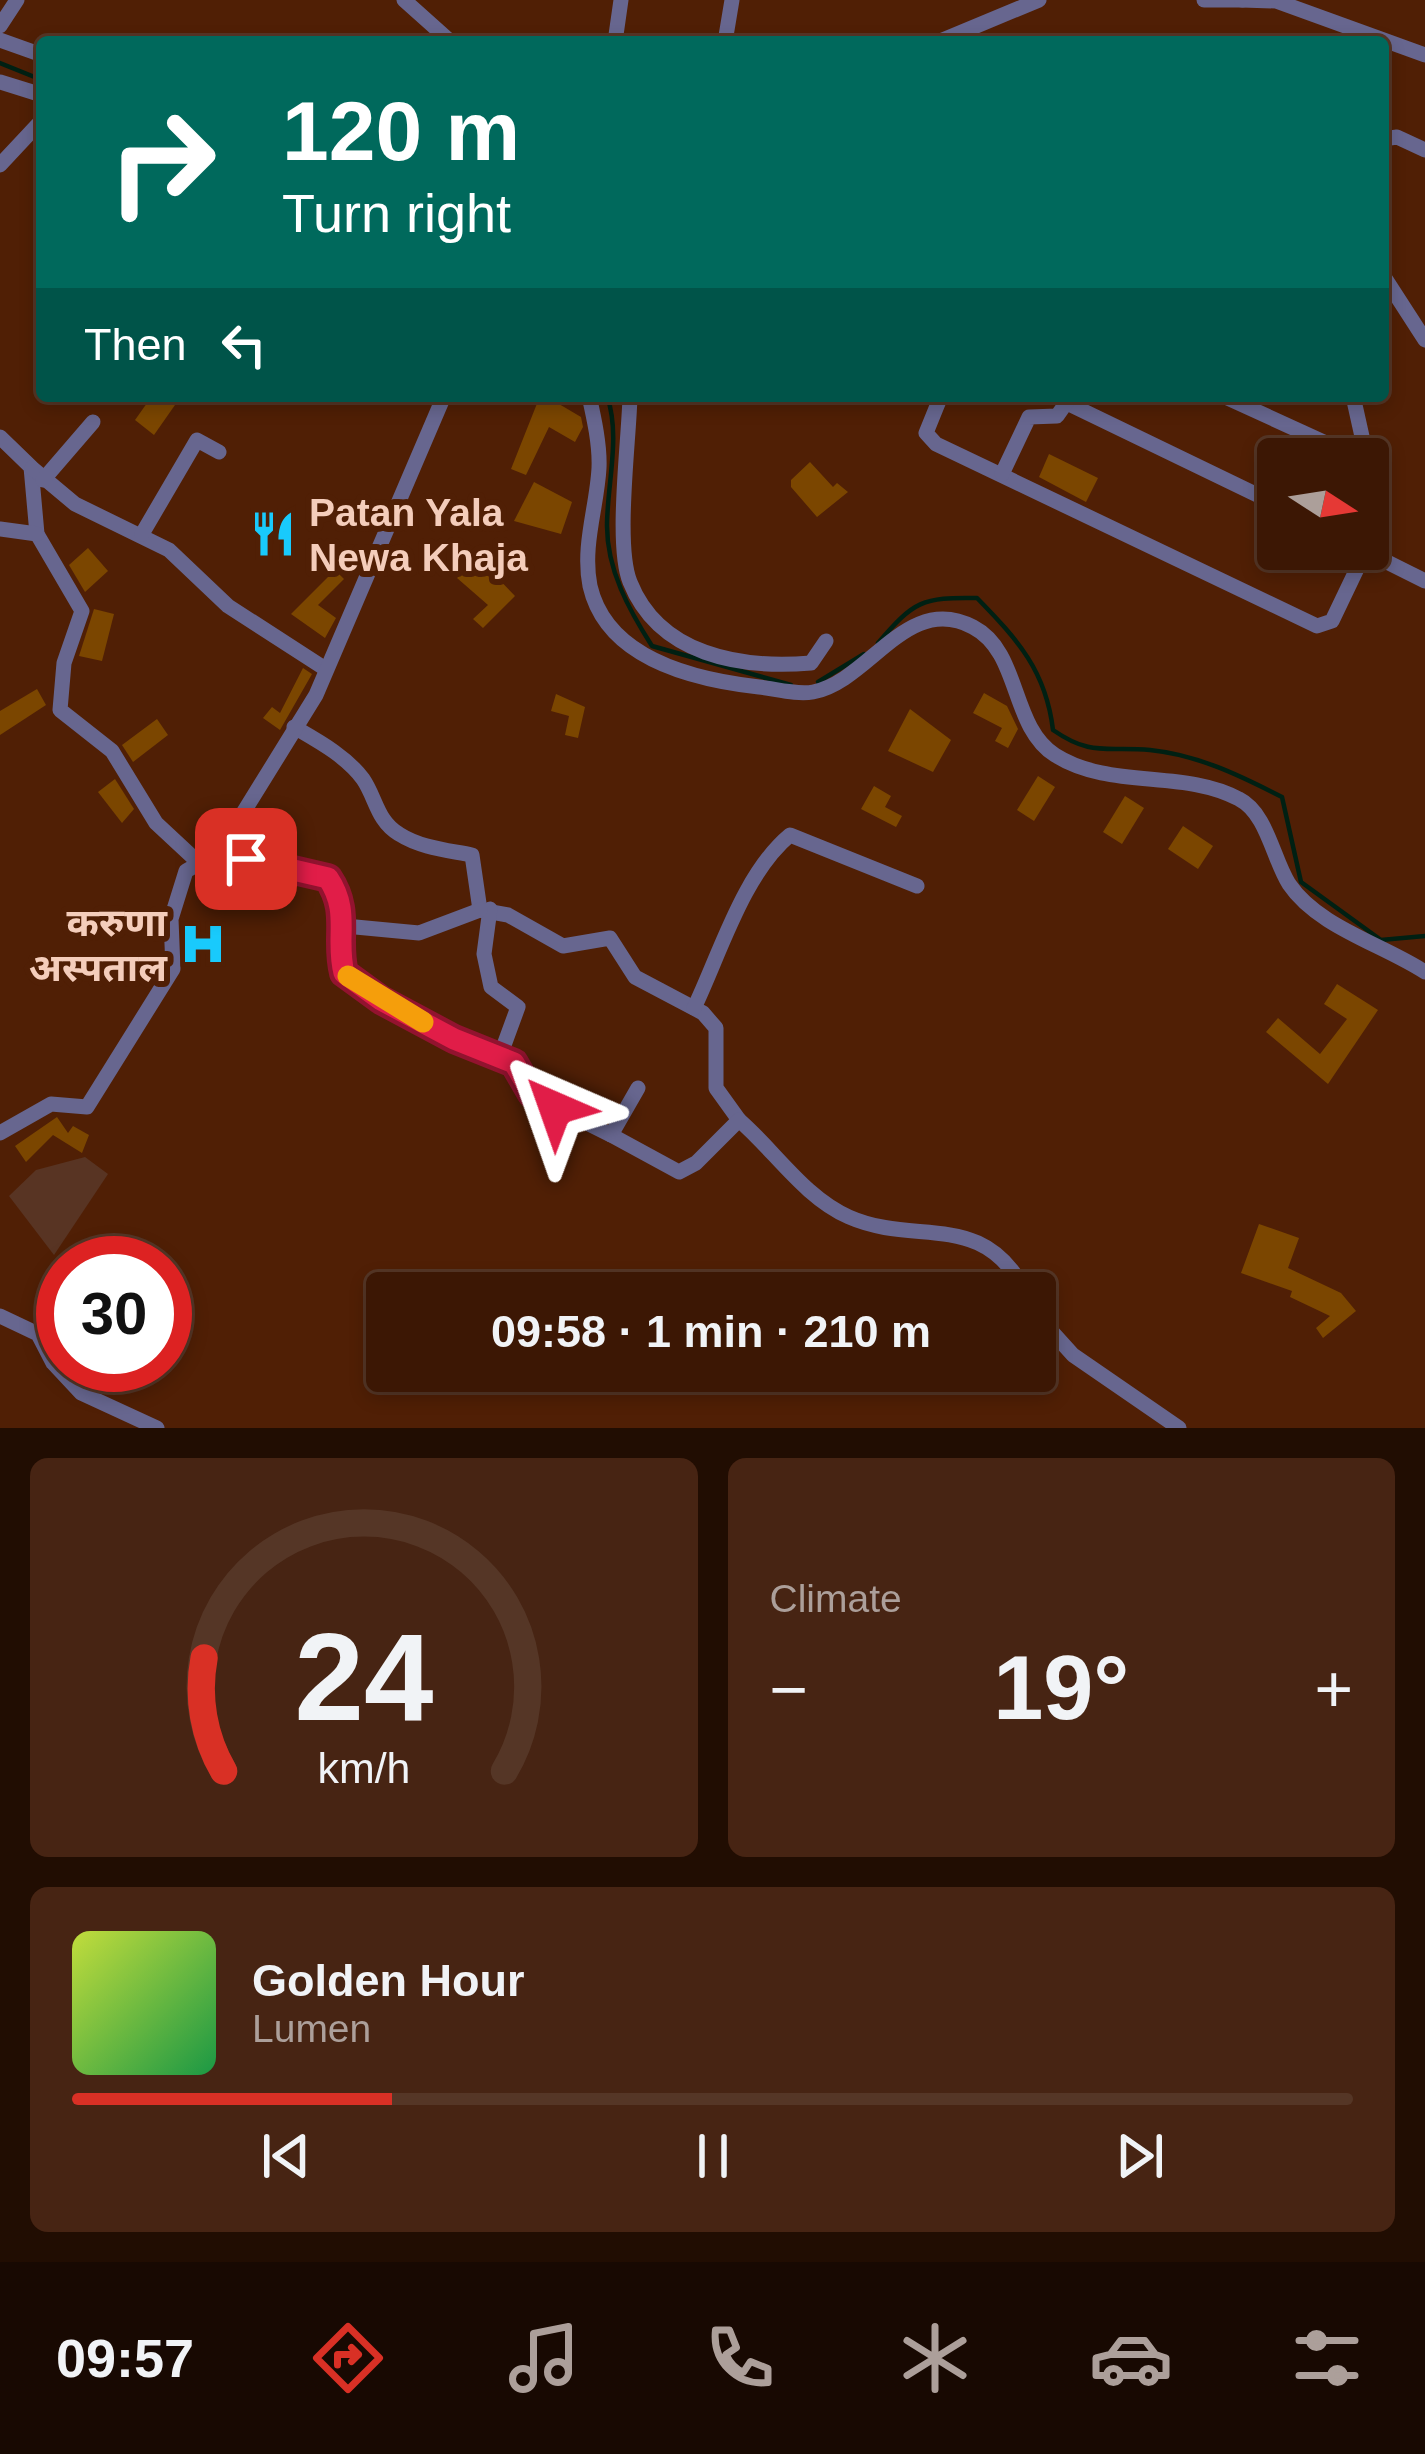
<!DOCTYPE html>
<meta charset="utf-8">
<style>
:root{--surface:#3c1704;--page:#472413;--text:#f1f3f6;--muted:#ac9f9a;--line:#553626;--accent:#d93025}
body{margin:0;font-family:Arial,"Noto Sans Devanagari",sans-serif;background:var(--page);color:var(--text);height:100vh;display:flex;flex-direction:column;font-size:45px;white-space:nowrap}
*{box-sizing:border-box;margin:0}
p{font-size:39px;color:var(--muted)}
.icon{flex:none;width:66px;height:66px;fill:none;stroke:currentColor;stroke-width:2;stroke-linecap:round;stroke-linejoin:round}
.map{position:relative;height:1428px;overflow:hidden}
.details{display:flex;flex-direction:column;gap:30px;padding:30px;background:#210d02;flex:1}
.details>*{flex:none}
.hud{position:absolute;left:36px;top:36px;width:1353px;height:366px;border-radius:12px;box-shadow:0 6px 18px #0003,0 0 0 3px var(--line);background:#00695c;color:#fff;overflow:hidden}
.needle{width:78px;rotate:102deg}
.controls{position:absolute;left:1257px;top:438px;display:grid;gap:24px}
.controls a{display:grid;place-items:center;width:132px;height:132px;border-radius:12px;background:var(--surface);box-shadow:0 6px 18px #0003,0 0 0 3px var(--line);font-size:60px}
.speed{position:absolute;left:36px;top:1236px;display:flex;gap:24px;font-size:60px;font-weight:700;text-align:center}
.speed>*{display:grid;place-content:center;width:156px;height:156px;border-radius:50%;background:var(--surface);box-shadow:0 6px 18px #0003,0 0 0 3px var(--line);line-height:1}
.speed .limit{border:18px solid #d22;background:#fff;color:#111}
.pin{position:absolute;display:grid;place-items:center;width:102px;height:102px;color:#fff;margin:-51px;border-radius:24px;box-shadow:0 6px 18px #0006}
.me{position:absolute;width:132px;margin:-66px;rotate:317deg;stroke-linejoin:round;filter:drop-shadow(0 0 9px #0008)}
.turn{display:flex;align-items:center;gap:42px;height:252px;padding:0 48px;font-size:54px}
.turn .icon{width:156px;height:156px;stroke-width:2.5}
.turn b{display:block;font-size:84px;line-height:102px}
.then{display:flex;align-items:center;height:114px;padding:0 48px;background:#0003;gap:24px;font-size:45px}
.big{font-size:90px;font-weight:800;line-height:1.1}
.details .card{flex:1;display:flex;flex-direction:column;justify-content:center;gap:18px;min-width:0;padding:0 42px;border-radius:18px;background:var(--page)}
.details .dial{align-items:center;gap:0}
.dial svg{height:312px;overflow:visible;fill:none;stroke:var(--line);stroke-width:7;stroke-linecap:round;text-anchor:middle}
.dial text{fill:var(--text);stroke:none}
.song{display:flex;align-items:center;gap:36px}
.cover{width:144px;height:144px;border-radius:18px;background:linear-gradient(135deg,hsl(70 70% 55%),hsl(140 70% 35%))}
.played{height:12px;border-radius:6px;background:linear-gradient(90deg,var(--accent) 25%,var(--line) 25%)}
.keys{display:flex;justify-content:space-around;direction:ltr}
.heat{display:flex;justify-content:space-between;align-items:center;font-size:66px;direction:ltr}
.details .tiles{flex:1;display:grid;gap:30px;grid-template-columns:1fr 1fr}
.card:last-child{grid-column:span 2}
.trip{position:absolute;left:366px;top:1272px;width:690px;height:120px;border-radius:12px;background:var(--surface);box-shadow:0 6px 18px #0003,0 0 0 3px var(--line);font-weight:800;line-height:120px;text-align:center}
.dock{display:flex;height:192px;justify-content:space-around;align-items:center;background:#180902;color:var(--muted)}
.dock .icon{width:84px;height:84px}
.dock .current{color:var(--accent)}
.dock b{font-size:54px;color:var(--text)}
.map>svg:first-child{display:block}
</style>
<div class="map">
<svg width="1425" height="1428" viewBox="0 0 1425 1428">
<rect width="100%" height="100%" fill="#501f05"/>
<polygon fill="#583423" points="85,1157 108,1174 54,1255 9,1196 36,1170"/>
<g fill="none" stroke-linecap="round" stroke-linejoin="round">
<g stroke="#002013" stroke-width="4.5">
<polyline points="0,63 42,80"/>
<path d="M607,396C621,436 607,484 607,526C607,570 629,610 652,646L791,685"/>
<path d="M878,643C914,601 922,597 977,598C1018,640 1046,671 1053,730C1092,757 1106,746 1150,750C1198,755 1239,775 1282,797L1301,882L1381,940L1425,936"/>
<polyline points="818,682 864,654"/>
</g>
</g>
<g fill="#7b4600">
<polygon points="152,396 175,405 154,435 135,420"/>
<polygon points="540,396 565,396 559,404 581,417 583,427 575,442 549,427 526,475 511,469"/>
<polygon points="1049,454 1098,478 1086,502 1039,477"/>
<polygon points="810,462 833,487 837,483 848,492 817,517 791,487 791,480"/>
<polygon points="534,482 572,502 561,534 514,521"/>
<polygon points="88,548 108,571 85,592 69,565"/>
<polygon points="470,566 482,574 487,567 515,596 483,628 473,619 488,605 457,578"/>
<polygon points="335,570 344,579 318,605 336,618 325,638 291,614"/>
<polygon points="94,609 114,614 102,661 79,656"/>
<polygon points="303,668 312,674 280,730 263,718 272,707 280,713"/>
<polygon points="37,689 46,705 0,735 0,711"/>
<polygon points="984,693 1007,706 1018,729 1008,748 995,741 1002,728 973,713"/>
<polygon points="556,694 585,707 578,738 565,735 569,716 551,711"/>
<polygon points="910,709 951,740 933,772 888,751"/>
<polygon points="157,719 168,735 133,762 122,745"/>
<polygon points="1038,776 1055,787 1034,821 1017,810"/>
<polygon points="115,779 134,809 122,823 98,792"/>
<polygon points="874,786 891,796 885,807 902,816 896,827 861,809"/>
<polygon points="1125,796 1144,808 1122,844 1103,832"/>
<polygon points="1183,826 1213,846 1198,869 1168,849"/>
<polygon points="1337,984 1378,1010 1328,1084 1266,1032 1278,1018 1320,1054 1347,1019 1324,1004"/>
<polygon points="57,1117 68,1133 73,1126 89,1135 82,1153 53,1135 26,1162 15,1146"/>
<polygon points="1259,1224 1299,1238 1288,1268 1341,1293 1356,1311 1323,1338 1316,1328 1330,1316 1290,1297 1292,1291 1241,1273"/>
</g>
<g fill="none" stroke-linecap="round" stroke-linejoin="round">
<g stroke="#67668f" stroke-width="15">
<polyline points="404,0 451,42"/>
<polyline points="1204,0 1243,0"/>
<polyline points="1242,0 1276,1 1425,55"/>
<polyline points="0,26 17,0"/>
<polyline points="0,40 42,55"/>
<polyline points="615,42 621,0"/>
<polyline points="725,42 732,0"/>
<polyline points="938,42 1039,0"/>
<polyline points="0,82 42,95"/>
<polyline points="1383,139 1397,137 1425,150"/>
<polyline points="0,165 42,120"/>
<polyline points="1383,275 1425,340"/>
<path d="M589,396C594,418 600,445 599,468C597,507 582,546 590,586C607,660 696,680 759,687C776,689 797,695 813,692C870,681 907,592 973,627C1021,652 1010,726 1055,755C1110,790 1184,769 1239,799C1267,813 1273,859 1289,884C1318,927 1382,944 1425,972"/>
<path d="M630,396C629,441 615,545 630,582C659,655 740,669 811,663L826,641"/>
<polyline points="941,396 926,433 936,444 1317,626 1332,621 1365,552"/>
<polyline points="1223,396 1361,459"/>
<polyline points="1353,396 1367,459"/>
<polyline points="1069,404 1278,505"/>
<polyline points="0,437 31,467 37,534 82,611 64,663 60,710 112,751 156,823 199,863"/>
<polyline points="32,468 75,504 169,550 228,606 324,668"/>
<polyline points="1002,474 1029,417 1057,416 1069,399"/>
<polyline points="43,480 93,422"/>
<polyline points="0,529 37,534"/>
<polyline points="142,534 197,440 219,452"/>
<polyline points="1361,549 1425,581"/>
<path d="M294,727C318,741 346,756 363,779C376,798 377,821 399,834C421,848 447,850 472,855L480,910L508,915L563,946L610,938L635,977L703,1013L716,1028V1088L739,1120"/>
<path d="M219,852L328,878C350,912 335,938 344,973L381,1000L514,1063L531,1095L611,1135L638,1088"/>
<polyline points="490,909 484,954 491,987 518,1007 500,1056"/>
<polyline points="345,926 419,933 480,910"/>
<path d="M694,1008C720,954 743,874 790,835L917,886"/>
<polyline points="0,1133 51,1104 87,1107 173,969 171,919 186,871 219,852 316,695 444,396"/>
<path d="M611,1135L679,1172L696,1163L739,1120C775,1151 804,1197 849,1217C917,1247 983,1208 1026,1293"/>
<polyline points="1035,1313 1073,1355 1179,1428"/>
<polyline points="0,1316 38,1334 53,1363 81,1393 157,1428"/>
</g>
</g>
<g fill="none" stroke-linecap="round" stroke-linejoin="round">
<g stroke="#92132f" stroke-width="30">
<path id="route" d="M246,859L328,878C351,912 335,938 344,973L381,1000L454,1039L514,1063L532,1094L555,1108"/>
</g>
<use href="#route" stroke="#e11d48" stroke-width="21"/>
<polyline stroke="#f59e0b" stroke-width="21" points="348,976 423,1022"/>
</g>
<defs>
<g id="restaurant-bare" transform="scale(3.6)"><path d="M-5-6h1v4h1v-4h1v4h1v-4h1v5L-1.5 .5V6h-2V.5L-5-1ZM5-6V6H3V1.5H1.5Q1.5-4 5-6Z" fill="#19cafc" stroke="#501f05" stroke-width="2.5" paint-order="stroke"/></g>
<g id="hospital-bare" transform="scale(3.6)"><path d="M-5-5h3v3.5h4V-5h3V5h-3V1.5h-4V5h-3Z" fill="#19cafc" stroke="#501f05" stroke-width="2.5" paint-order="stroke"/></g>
</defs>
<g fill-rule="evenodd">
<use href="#restaurant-bare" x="273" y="534"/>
<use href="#hospital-bare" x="203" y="944"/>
</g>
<g text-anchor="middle" stroke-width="12" stroke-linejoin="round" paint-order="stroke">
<g font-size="39" font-weight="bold" fill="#f4cdbb" stroke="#501f05" text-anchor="start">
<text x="309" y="526">Patan Yala<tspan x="309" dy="45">Newa Khaja</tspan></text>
<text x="167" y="936" text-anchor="end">करुणा<tspan x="167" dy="45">अस्पताल</tspan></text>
</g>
</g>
</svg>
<div class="controls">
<a><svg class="needle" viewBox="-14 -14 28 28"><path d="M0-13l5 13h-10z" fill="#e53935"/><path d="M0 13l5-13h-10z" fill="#ac9f9a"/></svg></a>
</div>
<div class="speed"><div class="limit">30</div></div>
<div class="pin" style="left:246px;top:859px;background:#d93025"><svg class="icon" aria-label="arrive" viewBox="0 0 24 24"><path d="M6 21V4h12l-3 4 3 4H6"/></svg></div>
<svg class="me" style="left:555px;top:1108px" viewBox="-20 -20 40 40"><path d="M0-17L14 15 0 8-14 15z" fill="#e11d48" stroke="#fff" stroke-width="4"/></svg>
<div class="trip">09:58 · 1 min · 210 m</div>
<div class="hud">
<div class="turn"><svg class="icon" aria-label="right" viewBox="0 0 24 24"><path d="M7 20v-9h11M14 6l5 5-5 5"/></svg><div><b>120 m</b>Turn right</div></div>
<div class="then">Then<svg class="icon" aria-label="left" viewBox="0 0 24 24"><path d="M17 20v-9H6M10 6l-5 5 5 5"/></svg></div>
</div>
</div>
<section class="details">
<div class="tiles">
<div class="card dial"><svg viewBox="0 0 100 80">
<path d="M14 69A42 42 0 1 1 86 69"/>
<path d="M14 69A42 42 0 0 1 9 40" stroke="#d93025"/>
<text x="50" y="56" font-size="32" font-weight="700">24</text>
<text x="50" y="72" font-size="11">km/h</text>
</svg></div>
<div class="card"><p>Climate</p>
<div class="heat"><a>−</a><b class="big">19°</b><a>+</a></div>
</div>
<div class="card">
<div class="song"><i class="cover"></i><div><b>Golden Hour</b><p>Lumen</p></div></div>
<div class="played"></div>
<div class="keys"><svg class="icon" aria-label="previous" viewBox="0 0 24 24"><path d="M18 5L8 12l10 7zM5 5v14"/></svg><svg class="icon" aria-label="pause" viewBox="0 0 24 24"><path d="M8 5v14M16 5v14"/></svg><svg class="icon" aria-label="next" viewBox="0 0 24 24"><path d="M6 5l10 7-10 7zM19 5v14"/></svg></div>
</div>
</div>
</section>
<nav class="dock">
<b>09:57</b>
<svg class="icon current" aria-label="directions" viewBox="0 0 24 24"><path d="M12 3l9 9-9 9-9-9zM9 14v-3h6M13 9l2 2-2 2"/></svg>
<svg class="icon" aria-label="music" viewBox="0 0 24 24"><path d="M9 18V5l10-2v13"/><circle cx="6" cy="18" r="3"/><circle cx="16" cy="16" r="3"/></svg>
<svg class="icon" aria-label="phone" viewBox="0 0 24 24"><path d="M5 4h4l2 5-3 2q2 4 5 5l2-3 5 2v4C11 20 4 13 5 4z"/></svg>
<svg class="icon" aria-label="climate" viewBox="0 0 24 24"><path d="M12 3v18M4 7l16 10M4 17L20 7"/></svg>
<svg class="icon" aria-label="car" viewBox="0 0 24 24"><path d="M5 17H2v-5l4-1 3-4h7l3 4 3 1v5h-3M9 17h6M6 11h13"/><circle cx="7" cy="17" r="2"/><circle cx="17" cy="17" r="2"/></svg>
<svg class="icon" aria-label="filters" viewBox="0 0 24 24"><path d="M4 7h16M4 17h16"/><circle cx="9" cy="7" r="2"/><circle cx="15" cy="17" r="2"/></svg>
</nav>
